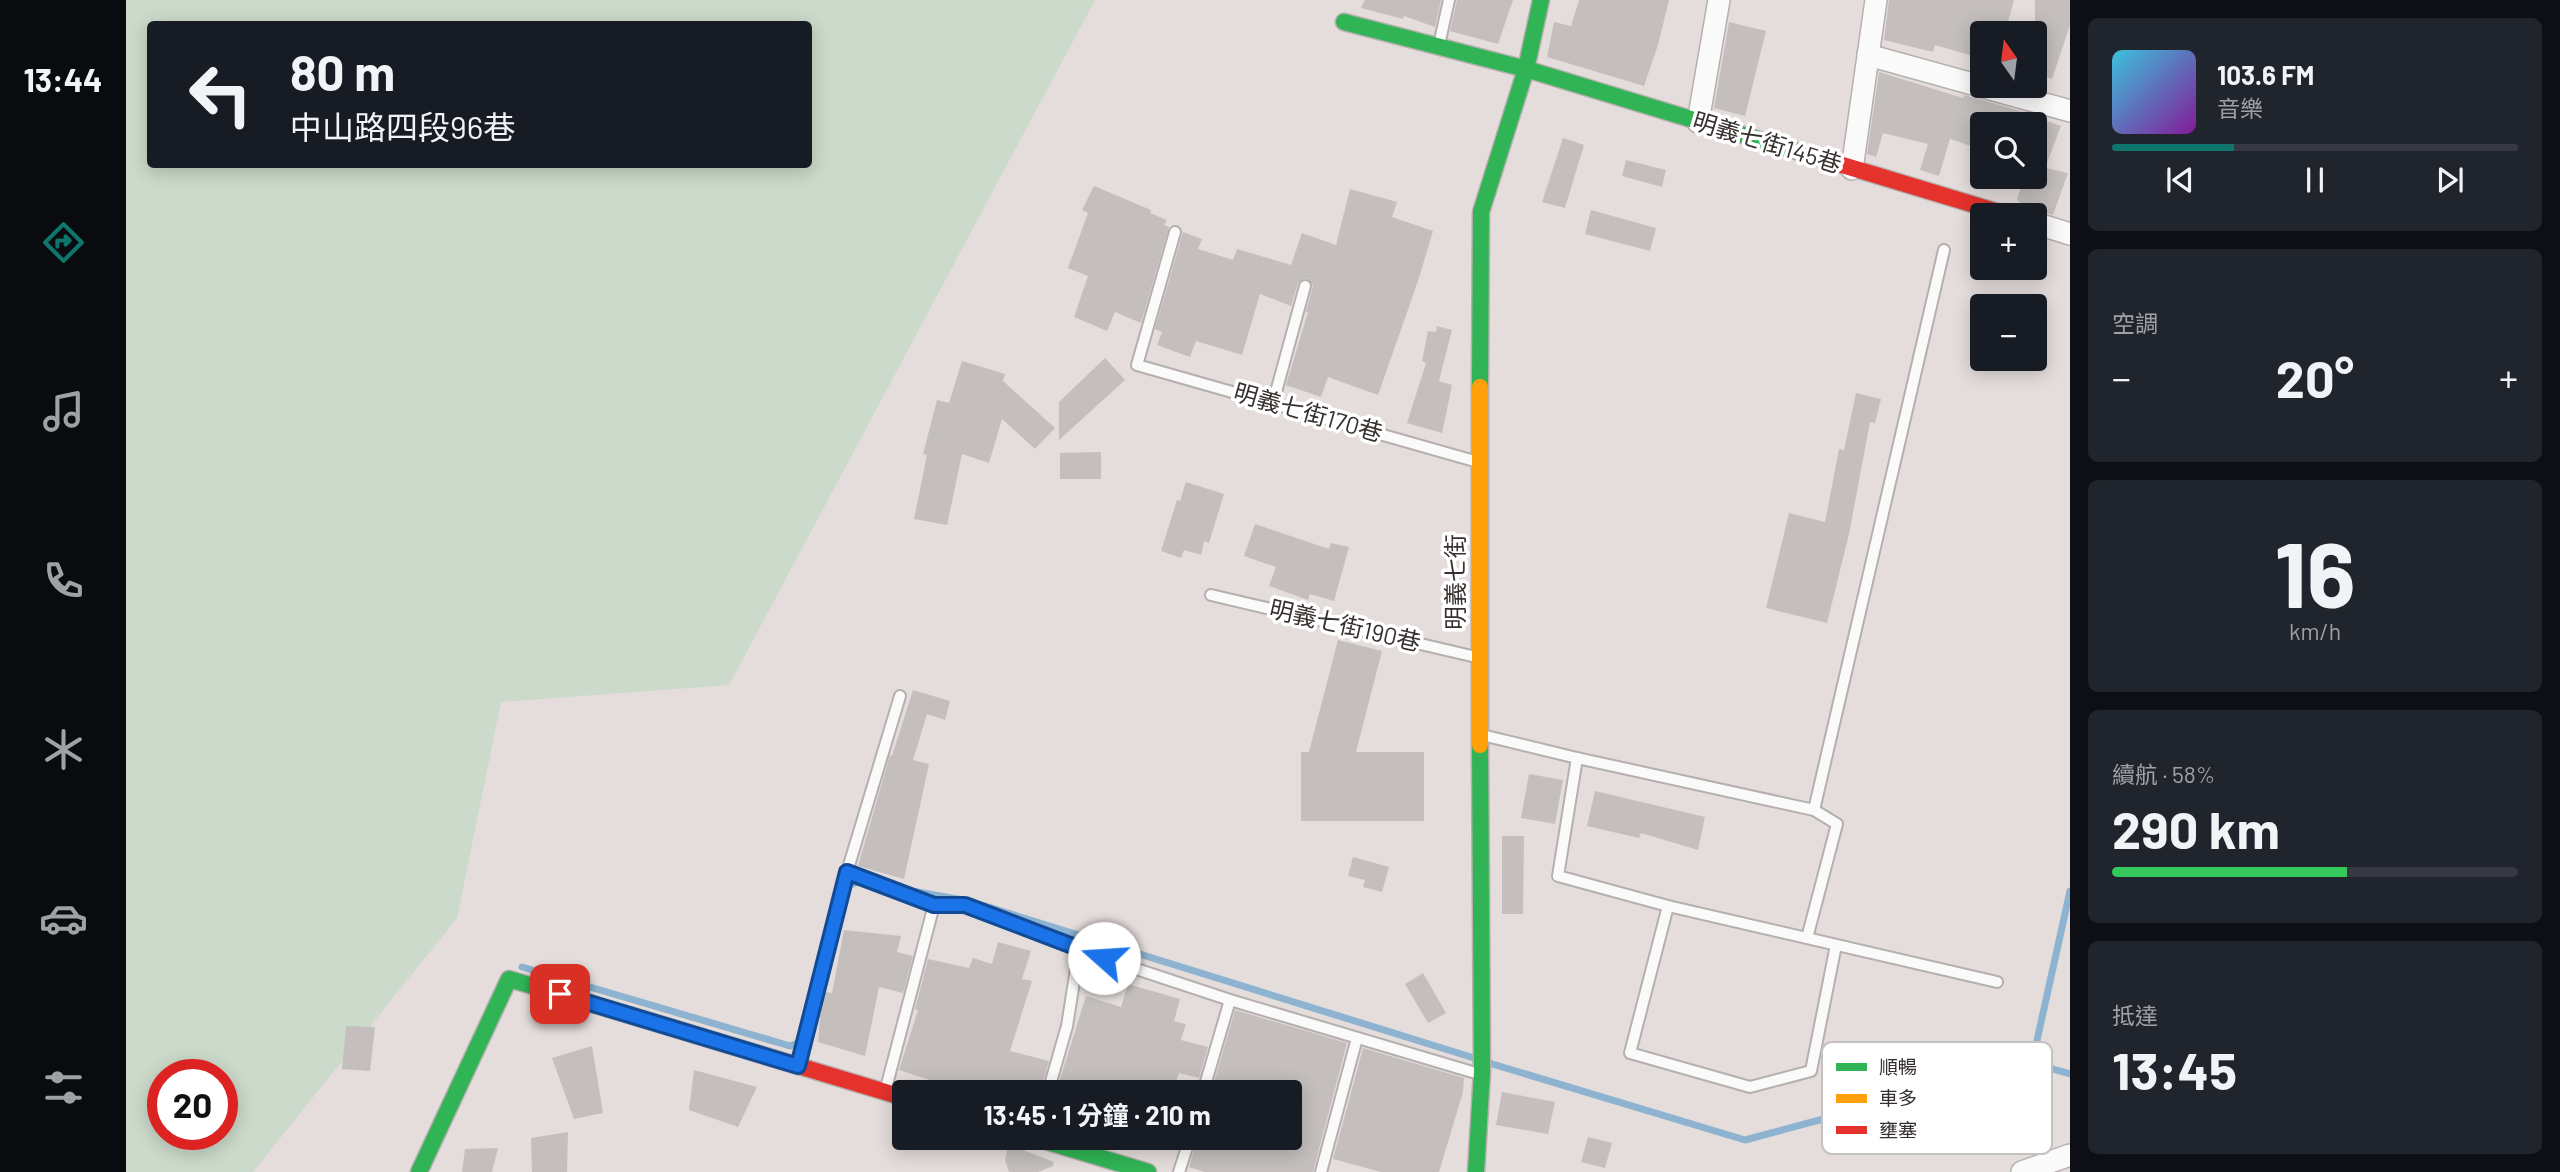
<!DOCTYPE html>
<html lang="zh-TW">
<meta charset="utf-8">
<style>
:root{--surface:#171b24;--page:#20242c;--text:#f1f3f6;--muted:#9ea1a6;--line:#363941;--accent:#0f766e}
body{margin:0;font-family:Barlow,"Noto Sans TC",sans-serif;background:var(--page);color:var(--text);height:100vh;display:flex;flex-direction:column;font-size:26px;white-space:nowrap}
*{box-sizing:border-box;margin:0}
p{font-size:23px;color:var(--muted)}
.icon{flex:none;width:38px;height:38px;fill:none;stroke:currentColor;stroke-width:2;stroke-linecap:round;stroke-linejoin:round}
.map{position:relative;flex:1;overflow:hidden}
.panel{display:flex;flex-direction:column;gap:18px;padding:18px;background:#0d0f14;width:490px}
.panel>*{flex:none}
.hud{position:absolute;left:21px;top:21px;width:665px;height:147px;border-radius:7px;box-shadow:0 4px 18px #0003;background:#171b24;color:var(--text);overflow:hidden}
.needle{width:46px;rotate:346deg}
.buttons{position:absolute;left:1844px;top:21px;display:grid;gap:14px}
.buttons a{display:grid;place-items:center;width:77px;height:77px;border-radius:7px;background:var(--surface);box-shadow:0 4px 18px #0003;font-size:35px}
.speed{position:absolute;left:21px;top:1059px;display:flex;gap:14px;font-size:35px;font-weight:700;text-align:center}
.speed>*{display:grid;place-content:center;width:91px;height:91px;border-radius:50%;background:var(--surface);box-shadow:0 4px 18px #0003;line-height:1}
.speed .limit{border:10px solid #d22;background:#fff;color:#111}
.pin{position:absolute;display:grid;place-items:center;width:60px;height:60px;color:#fff;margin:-30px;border-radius:14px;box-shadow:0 4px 10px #0006}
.me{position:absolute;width:77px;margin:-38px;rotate:289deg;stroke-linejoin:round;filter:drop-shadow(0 0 5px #0008)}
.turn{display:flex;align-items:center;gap:24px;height:147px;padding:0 28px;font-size:32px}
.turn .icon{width:91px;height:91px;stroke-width:2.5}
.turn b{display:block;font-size:49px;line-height:60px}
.big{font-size:52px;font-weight:700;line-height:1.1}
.panel .card{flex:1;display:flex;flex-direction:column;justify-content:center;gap:10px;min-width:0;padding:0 24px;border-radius:10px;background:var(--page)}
.panel .dial{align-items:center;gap:0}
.dial b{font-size:91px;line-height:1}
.song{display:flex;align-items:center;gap:21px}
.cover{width:84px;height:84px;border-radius:10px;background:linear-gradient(135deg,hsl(190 70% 55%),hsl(290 70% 35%))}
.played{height:7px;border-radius:4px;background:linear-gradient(90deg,var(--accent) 30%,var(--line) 30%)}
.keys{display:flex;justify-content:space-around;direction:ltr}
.heat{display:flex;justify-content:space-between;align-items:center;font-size:38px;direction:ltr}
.charge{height:10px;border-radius:5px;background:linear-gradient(90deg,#34c759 58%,var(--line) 0)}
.trip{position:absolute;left:766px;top:1080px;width:410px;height:70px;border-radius:7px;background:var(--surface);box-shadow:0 4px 18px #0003;font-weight:700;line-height:70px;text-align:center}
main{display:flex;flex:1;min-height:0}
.tabs{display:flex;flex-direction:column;width:126px;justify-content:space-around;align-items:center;background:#090b0e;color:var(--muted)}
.tabs .icon{width:49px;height:49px}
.tabs .selected{color:var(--accent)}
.tabs b{font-size:32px;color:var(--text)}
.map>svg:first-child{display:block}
</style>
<main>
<nav class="tabs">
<b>13:44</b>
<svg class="icon selected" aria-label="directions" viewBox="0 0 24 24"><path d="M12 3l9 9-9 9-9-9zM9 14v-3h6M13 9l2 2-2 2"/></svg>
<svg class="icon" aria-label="music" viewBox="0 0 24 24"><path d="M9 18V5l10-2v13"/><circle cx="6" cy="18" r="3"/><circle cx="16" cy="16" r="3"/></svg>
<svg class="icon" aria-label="phone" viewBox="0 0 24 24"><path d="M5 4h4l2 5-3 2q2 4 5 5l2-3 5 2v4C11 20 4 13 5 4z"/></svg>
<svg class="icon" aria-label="climate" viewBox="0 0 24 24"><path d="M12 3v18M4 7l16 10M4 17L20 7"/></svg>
<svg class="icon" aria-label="car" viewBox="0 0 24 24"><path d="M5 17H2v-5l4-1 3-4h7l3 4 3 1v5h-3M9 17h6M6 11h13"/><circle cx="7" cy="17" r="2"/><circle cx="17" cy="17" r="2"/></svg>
<svg class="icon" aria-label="filters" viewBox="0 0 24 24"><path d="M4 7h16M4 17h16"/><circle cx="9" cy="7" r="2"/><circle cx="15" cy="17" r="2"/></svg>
</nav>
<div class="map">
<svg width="1944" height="1172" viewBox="0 0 1944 1172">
<rect width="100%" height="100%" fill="#e4dddb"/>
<path fill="#cbdaca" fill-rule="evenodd" d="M0,0H969L603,685L375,702L331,918L127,1172H0ZM24,24H682V164H24ZM37,1074H96V1134H37Z"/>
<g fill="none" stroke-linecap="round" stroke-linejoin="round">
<g stroke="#8db3d0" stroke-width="7">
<polyline points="715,889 731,882 740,883"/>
<polyline points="780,890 843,901 1348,1058"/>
<polyline points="396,967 664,1046 674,1042 676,1036"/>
<polyline points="1363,1063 1619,1140 1906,1063 1944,1074"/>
<polyline points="1906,1063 1944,891"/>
</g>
</g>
<g fill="#c4bfbd">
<polygon points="1239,0 1315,0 1309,27 1278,16 1277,19 1235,8"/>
<polygon points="1331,0 1387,0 1372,44 1324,31"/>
<polygon points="1453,0 1543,0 1532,45 1518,86 1421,57 1428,22 1445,26"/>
<polygon points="1763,0 1888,0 1879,33 1857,33 1857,59 1809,45 1807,52 1758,40"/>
<polygon points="1909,0 1944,0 1944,25 1926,79 1909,73"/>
<polygon points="1603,22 1640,31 1619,116 1588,108"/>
<polygon points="1753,72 1837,98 1838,95 1887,109 1935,126 1919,168 1942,173 1927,215 1912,210 1899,212 1895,204 1891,200 1898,177 1909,177 1909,124 1857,124 1857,150 1824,139 1813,176 1794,170 1802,144 1757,133 1750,157 1741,154"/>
<polygon points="1437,138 1458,145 1439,208 1416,202"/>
<polygon points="1500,160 1540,170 1536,187 1496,176"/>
<polygon points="968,186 1025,210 1024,213 1041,220 1038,225 1043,227 1015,323 989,312 981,331 948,317 962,276 942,268 962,213 956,210"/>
<polygon points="1224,189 1271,202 1266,217 1307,231 1292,281 1252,395 1202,377 1195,397 1160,385 1182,312 1180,312 1187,285 1180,278 1172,283 1165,306 1134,294 1116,355 1070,341 1064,357 1031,345 1036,332 1029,329 1057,232 1076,239 1072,249 1107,260 1111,249 1165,265 1176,233 1210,245"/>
<polygon points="1465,210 1530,228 1524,251 1459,234"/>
<polygon points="1311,326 1326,330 1313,381 1326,385 1316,433 1281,423 1300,363 1296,361 1302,331 1310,332"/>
<polygon points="979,358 999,380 933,440 933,402"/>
<polygon points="836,361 879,374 877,381 929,428 909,449 876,419 863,463 836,454 821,525 788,519 801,455 797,454 811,400 823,403"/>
<polygon points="1730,393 1755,399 1749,423 1744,422 1723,534 1701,623 1640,608 1663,513 1699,522 1713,449 1718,450"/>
<polygon points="975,452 975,479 934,479 934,453"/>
<polygon points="1060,482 1098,494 1083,543 1078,541 1075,555 1058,550 1055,558 1035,551 1051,500 1054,501"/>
<polygon points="1129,524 1203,549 1205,543 1223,547 1208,601 1184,594 1182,600 1143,586 1150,567 1118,556"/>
<polygon points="1212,640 1256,651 1230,752 1298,752 1298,821 1175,821 1175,752 1183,752"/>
<polygon points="787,690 824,701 819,720 801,714 787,760 803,764 778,879 732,866 764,755 766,756"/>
<polygon points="1403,774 1437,780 1429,824 1395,818"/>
<polygon points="1469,791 1579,817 1572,850 1515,833 1513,838 1461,826"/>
<polygon points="1376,836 1398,836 1397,914 1376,914"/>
<polygon points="1227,857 1263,867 1256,892 1237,887 1239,880 1222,876"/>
<polygon points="718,930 775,936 771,952 787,956 777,993 753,987 739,1056 692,1042 695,1006 699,992 706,993"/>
<polygon points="872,942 905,951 896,979 906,981 884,1051 923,1061 914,1092 840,1092 773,1070 792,1010 789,1009 802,959 843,968 847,958 866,964"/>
<polygon points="1297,973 1320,1013 1302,1023 1279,984"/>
<polygon points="1002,984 1054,999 1048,1021 1060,1024 1055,1040 1082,1047 1073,1078 1053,1073 1046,1092 930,1092 960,996 995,1007"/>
<polygon points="1109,1010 1221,1043 1187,1172 1078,1172 1063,1167 1072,1138 1164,1138 1164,1121 1171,1100 1164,1098 1164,1092 1091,1092 1093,1083 1088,1082"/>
<polygon points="220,1026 249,1027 244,1071 216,1069"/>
<polygon points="466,1046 477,1113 448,1119 426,1058"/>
<polygon points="1237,1048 1338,1078 1337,1092 1313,1172 1255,1172 1207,1159"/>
<polygon points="568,1070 631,1087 612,1127 563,1110"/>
<polygon points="1376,1092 1429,1102 1422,1134 1370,1125"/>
<polygon points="442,1132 441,1172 406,1172 405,1138"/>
<polygon points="1462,1137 1486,1143 1479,1168 1455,1162"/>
<polygon points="884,1138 892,1138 897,1150 928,1162 927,1166 912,1172 883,1172 879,1160"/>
<polygon points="372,1148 366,1172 336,1172 339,1149"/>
</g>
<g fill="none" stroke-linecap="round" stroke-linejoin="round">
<g stroke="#b5b0ae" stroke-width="14">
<g id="lane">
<polyline points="1313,45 1323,0"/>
<polyline points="1049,232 1011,365 1352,462"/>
<polyline points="1147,403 1179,286"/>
<polyline points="1085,595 1350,657"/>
<polyline points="1356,735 1451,758 1688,810 1818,250"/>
<polyline points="1451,758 1432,876 1542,906 1871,982"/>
<polyline points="721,872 808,905 839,905 953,950 1104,1000 1353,1074"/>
<polyline points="1542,906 1504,1053 1624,1087 1685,1071 1710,945"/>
<polyline points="1681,938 1711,824 1688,810"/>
<polyline points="673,1063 721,872 774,696"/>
<polyline points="759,1092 808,905"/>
<polyline points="922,1092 941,1026 953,950"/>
<polyline points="1077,1092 1104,1000"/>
<polyline points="1053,1172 1064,1138"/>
<polyline points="1195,1172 1231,1038"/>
</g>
</g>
<g stroke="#b5b0ae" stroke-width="24">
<g id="street">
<polyline points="1742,55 1944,111"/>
<polyline points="1572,122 1593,0"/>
<polyline points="1726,169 1750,0"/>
<polyline points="1909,223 1944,234"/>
<polyline points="1896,1172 1944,1155"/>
</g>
</g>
<g stroke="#b5b0ae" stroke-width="19">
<g id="fast">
<polyline points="1218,22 1400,69 1680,154"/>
<polyline points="1354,387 1355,212 1400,69 1415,0"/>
<polyline points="909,1138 1022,1172"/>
<polyline points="293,1172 383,979 480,1008"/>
<polyline points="1350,1172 1356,1072 1354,745"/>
</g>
</g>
<g stroke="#b5b0ae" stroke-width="19">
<polyline id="slow" points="1354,745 1354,387"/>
</g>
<g stroke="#b5b0ae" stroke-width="19">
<g id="jam">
<polyline points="1680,154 1882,215"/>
<polyline points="480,1008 779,1098"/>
</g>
</g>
<use href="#lane" stroke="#fbfafa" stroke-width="10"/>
<use href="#street" stroke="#fbfafa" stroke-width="21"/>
<use href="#fast" stroke="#30b455" stroke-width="16"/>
<use href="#slow" stroke="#ff9f0a" stroke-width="16"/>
<use href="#jam" stroke="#e5322d" stroke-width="16"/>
</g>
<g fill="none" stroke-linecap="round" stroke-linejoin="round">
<g stroke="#114b97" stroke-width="18">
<polyline id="route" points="434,994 672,1066 721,872 808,905 839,905 978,958"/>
</g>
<use href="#route" stroke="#1a73e8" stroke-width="12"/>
</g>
<g text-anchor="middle" stroke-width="7" stroke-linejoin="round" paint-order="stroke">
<g font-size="24" fill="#36312f" stroke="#fff">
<text transform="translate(1641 143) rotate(17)" y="8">明義七街145巷</text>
<text transform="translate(1182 413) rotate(16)" y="8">明義七街170巷</text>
<text transform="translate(1330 582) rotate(-90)" y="8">明義七街</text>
<text transform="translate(1219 626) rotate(13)" y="8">明義七街190巷</text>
</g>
</g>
<rect x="1696" y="1042" width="230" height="112" rx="10" fill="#fff" stroke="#c3c1c1" stroke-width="2"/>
<rect x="1710" y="1063" width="31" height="8" fill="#30b455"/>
<rect x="1710" y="1094" width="31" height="9" fill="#ff9f0a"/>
<rect x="1710" y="1126" width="31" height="8" fill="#e5322d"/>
<g font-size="19" fill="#36312f">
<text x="1753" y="1074">順暢</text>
<text x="1753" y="1105">車多</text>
<text x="1753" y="1137">壅塞</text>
</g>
</svg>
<div class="buttons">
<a><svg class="needle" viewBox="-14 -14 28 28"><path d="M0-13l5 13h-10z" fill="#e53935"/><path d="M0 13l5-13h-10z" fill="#9ea1a6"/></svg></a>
<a><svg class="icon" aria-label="search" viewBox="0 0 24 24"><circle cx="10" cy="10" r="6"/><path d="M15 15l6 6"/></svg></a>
<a>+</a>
<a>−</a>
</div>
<div class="speed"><div class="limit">20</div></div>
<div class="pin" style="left:434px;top:994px;background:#d93025"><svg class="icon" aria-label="arrive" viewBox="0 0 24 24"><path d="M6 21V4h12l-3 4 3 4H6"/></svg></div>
<svg class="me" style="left:978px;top:958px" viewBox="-20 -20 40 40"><circle r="19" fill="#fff"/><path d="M0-13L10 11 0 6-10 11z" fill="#1a73e8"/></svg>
<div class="trip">13:45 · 1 分鐘 · 210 m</div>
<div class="hud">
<div class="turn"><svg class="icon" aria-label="left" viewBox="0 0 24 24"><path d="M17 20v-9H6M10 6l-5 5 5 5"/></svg><div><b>80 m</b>中山路四段96巷</div></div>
</div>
</div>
<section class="panel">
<div class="card">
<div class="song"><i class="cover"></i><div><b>103.6 FM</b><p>音樂</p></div></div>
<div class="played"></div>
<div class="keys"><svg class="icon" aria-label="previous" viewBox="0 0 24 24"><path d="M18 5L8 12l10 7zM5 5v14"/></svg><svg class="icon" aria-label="pause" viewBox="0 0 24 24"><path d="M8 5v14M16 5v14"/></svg><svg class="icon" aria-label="next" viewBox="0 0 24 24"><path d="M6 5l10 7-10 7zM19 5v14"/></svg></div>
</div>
<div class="card"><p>空調</p>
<div class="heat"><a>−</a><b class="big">20°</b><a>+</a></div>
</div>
<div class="card dial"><b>16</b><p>km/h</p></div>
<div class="card"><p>續航 · 58%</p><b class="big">290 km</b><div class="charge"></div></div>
<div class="card"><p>抵達</p><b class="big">13:45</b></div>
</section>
</main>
